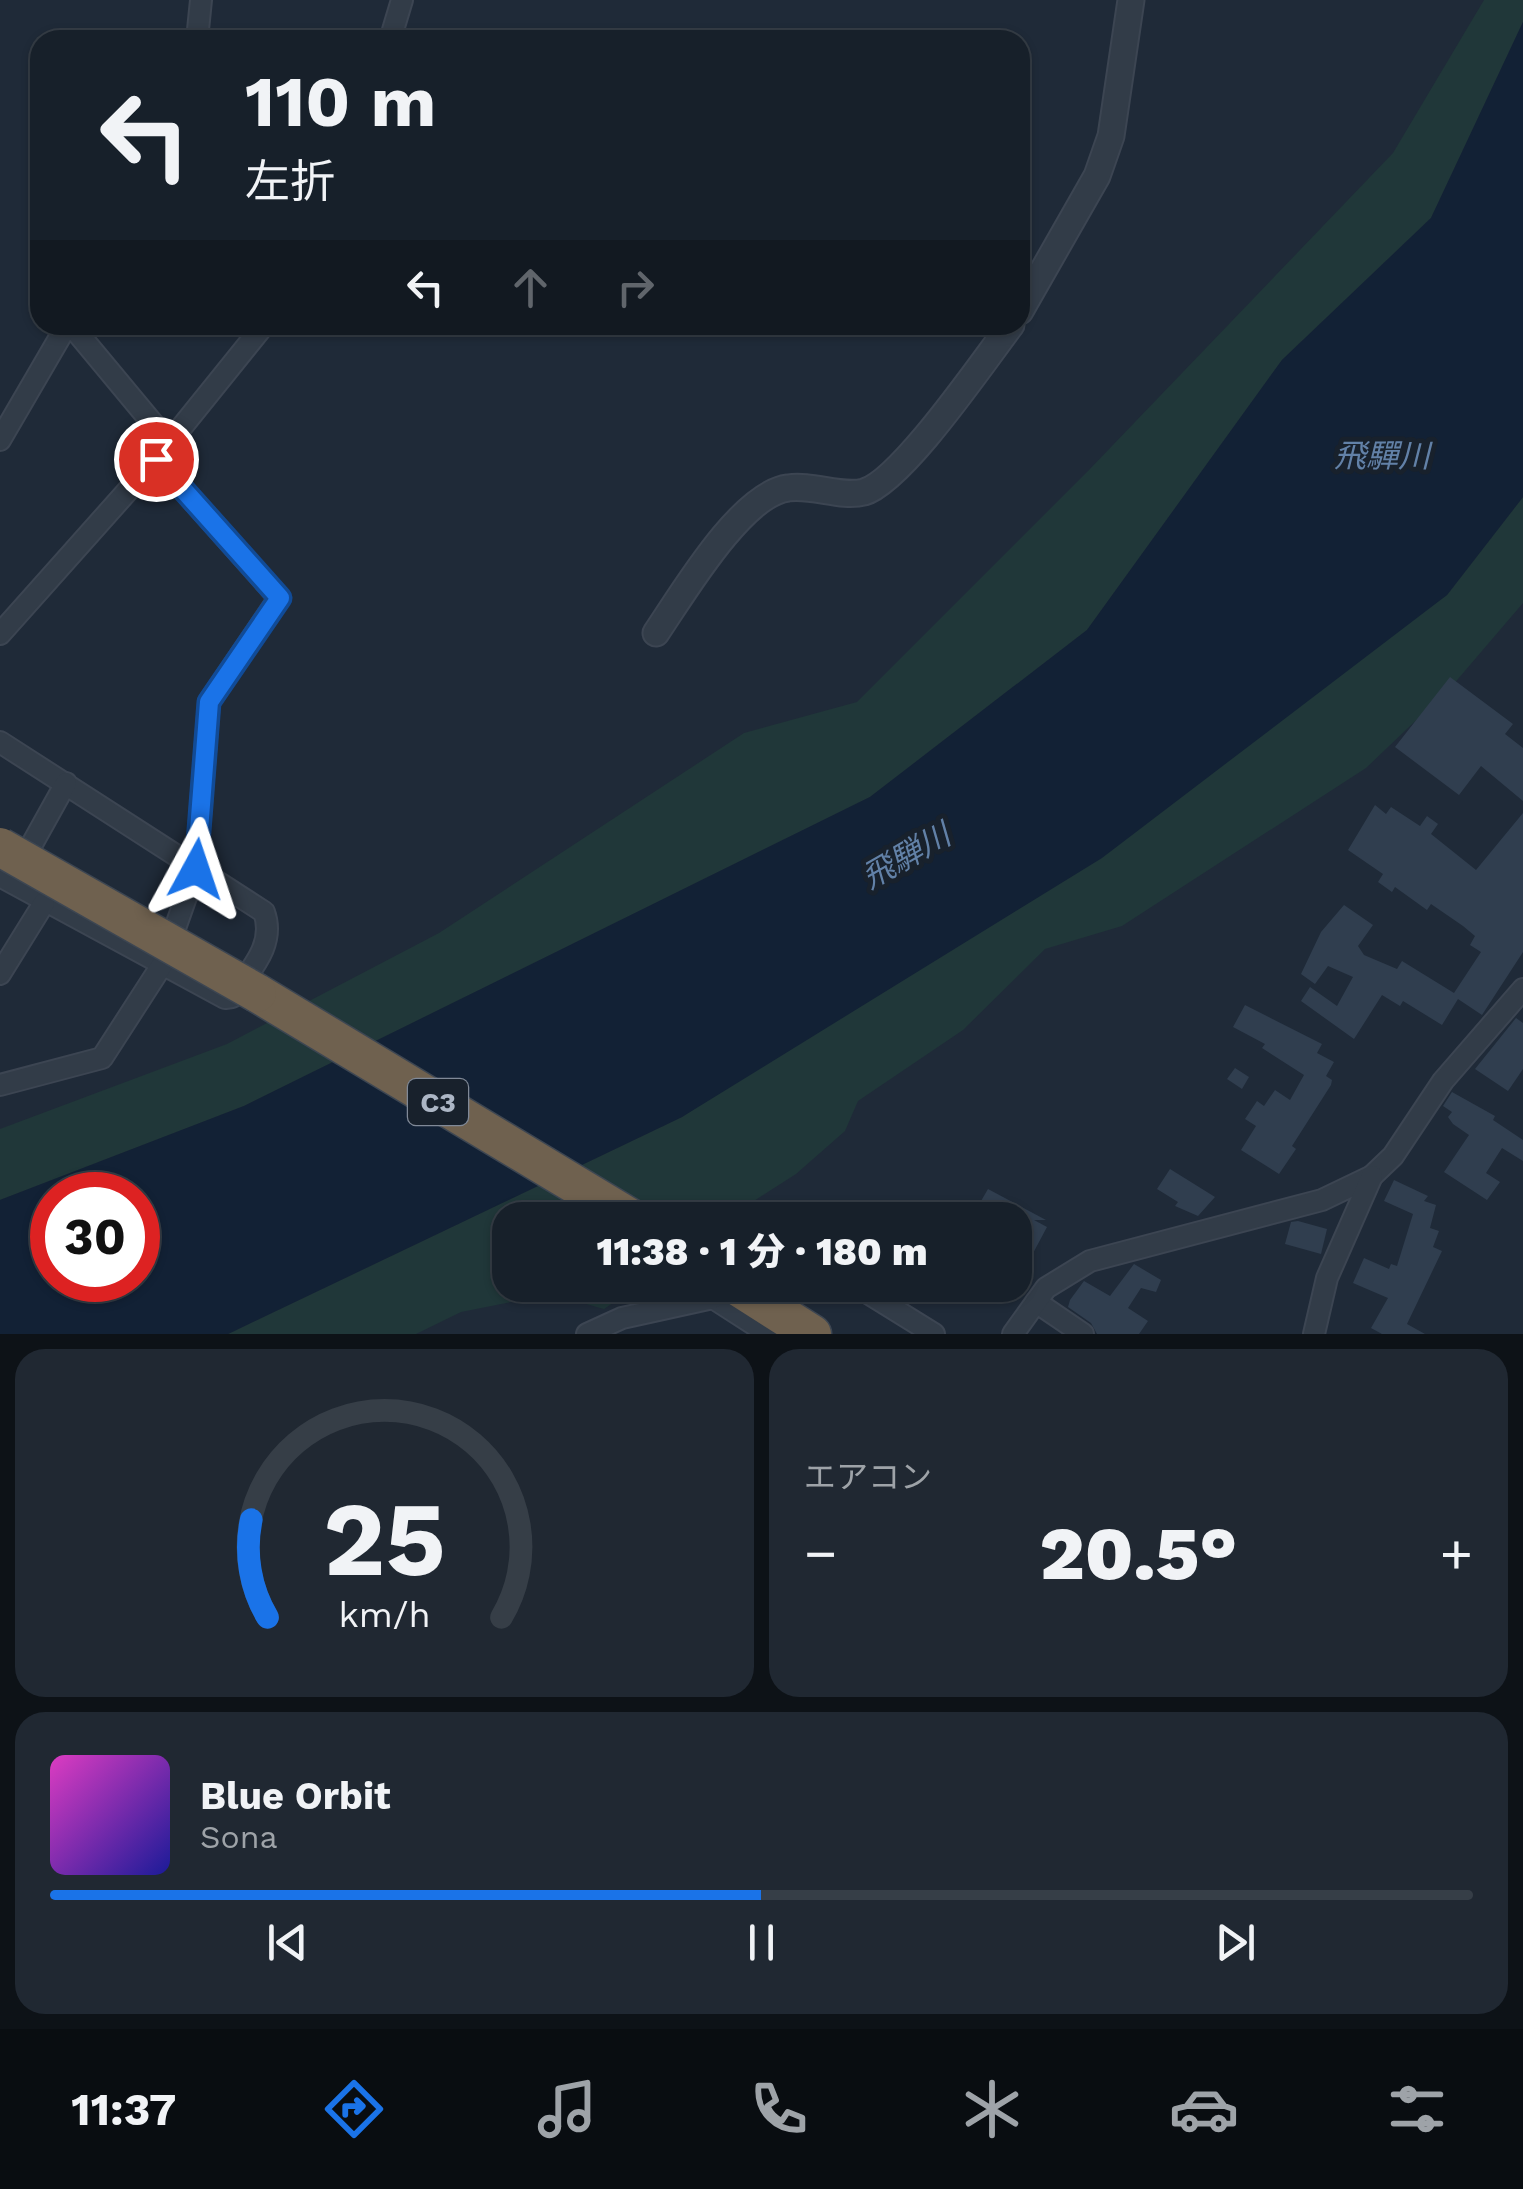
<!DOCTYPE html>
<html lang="ja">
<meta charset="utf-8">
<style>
:root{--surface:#17202a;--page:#202832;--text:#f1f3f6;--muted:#9ea3a8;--line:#363e47;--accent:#1a73e8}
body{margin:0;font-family:"Work Sans","Noto Sans JP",sans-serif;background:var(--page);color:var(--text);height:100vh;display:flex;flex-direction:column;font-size:38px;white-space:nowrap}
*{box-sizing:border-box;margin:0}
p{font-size:32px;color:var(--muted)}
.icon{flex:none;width:55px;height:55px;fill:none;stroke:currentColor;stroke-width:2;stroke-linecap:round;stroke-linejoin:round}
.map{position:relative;height:1334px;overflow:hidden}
.sheet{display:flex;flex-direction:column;gap:15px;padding:15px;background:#0d1217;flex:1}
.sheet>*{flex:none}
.banner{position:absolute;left:30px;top:30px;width:1000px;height:305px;border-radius:30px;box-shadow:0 2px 8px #0004,0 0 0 2px var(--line);background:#17202a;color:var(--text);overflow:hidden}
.speed{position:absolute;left:30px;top:1172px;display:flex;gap:20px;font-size:50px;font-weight:700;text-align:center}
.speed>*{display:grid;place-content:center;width:130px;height:130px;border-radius:50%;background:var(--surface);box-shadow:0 2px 8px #0004,0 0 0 2px var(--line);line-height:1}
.speed .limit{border:15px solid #d22;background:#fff;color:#111}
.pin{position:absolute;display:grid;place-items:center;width:85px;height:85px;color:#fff;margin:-42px;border:5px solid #fff;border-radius:50%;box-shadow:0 2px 10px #0007}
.me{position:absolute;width:110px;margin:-55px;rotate:5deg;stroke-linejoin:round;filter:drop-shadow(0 0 8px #0008)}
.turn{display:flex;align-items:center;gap:35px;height:210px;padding:0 50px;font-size:45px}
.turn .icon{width:130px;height:130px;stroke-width:2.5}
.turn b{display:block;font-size:70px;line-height:85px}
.lanes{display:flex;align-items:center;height:95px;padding:0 50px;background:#0003;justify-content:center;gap:50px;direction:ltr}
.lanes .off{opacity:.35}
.big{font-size:75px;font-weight:800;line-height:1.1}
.sheet .card{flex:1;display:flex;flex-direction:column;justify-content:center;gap:15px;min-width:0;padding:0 35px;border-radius:30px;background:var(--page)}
.sheet .dial{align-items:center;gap:0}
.dial svg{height:260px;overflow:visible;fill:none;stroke:var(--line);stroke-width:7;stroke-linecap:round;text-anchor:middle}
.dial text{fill:var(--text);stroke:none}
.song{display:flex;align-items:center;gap:30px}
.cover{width:120px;height:120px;border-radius:15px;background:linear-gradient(135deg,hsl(310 70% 55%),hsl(240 70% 35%))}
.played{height:10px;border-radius:5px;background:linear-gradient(90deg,var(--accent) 50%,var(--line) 50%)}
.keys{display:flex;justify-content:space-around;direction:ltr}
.heat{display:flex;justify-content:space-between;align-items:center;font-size:55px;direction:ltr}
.sheet .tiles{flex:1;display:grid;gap:15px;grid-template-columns:1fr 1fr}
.card:last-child{grid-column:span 2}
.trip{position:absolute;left:492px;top:1202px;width:540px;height:100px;border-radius:30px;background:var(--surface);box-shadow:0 2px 8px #0004,0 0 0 2px var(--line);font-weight:800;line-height:100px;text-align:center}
.tabs{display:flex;height:160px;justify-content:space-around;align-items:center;background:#090d11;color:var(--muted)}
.tabs .icon{width:70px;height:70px}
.tabs .selected{color:var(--accent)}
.tabs b{font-size:45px;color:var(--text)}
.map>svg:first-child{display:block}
</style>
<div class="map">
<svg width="1523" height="1334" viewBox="0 0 1523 1334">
<rect width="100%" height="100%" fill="#1f2a38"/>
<g fill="#203739">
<polygon points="1484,0 1523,0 1523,22 1431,218 1282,360 1087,630 870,797 244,1106 0,1200 0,1129 227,1044 439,933 744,733 857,702 1088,471 1393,153"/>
<polygon points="1523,497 1523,603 1452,686 1366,768 1122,926 1045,949 963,1030 858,1101 845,1131 796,1174 724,1220 510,1220 510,1285 639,1285 604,1309 551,1294 461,1312 416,1334 228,1334 682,1117 1447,595"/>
</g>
<path fill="#122135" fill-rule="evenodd" d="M1523,22V497L1447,595L1102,858L682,1117L228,1334H0V1200L244,1106L870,797L1087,630L1282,360L1431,218ZM52,1195H138V1280H52Z"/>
<g fill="#303e4f">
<polygon points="1450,677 1513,724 1505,734 1523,748 1523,801 1481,766 1459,795 1395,747"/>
<polygon points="1375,805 1386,814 1391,807 1420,826 1427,816 1438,824 1431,834 1476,870 1523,813 1523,952 1482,1015 1458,999 1442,1025 1403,1001 1400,1006 1382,995 1354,1039 1301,1001 1310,987 1337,1006 1353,977 1328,966 1315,984 1301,974 1321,932 1344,905 1373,925 1358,946 1364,955 1397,969 1402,961 1454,993 1481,952 1470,945 1475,936 1463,926 1431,904 1427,910 1395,887 1392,892 1378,882 1383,874 1348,850"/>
<polygon points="1245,1005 1322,1044 1317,1053 1334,1062 1326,1076 1332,1080 1331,1085 1292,1146 1296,1149 1279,1174 1241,1150 1256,1126 1245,1119 1257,1101 1264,1106 1275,1090 1290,1100 1304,1075 1262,1048 1265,1044 1233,1027"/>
<polygon points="1516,1018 1523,1023 1523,1069 1508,1091 1475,1069"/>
<polygon points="1235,1068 1249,1077 1242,1089 1227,1079"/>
<polygon points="1452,1092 1495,1116 1493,1120 1523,1140 1523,1161 1502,1148 1486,1173 1500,1182 1487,1200 1444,1172 1469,1135 1453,1124 1448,1117 1452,1112 1443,1106"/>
<polygon points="1170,1169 1215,1197 1198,1216 1175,1206 1178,1202 1157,1189"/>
<polygon points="1394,1180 1428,1196 1424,1201 1436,1205 1430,1228 1439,1231 1433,1247 1442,1251 1407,1324 1425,1334 1382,1334 1371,1328 1388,1298 1353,1283 1364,1258 1389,1269 1391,1264 1397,1266 1413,1214 1384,1201"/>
<polygon points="988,1189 1046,1220 1034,1220 1047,1227 1015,1287 1015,1220 970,1220"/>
<polygon points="1298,1221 1327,1229 1321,1254 1285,1244 1291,1222"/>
<polygon points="1134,1264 1161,1280 1156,1292 1141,1288 1128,1308 1148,1321 1139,1334 1097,1334 1091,1323 1068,1307 1070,1300 1084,1281 1110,1296"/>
</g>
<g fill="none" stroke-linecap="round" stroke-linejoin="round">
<g stroke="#3c4552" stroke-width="24">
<g id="minor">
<polyline points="197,40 201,0"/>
<polyline points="390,40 402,0"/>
<polyline points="71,325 169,443"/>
<polyline points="0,440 67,325"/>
<polyline points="0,634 156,459 264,325"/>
<path d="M0,742L264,912C276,945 250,970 232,997L225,998L0,876"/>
<polyline points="21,864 66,783"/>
<polyline points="0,974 44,903"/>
<polyline points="0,1085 102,1058 162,965 196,869 209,702 279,598 156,459"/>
<polyline points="855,1285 934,1334"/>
<polyline points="720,1289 713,1298 769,1334"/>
<polyline points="1036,1302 1083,1334"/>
<polyline points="587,1334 622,1318 713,1298"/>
<polyline points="1013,1334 1046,1288 1090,1261 1322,1200 1372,1176 1393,1156 1443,1081 1523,989"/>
<polyline points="1314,1334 1327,1278 1372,1176"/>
</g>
</g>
<g stroke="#3c4552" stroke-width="29">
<g id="tertiary">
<polyline points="1020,311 1097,176 1111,136 1131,0"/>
<path d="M656,633C682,595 741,494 788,488C812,484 841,498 864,492C902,481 984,360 1011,325"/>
</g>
</g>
<g stroke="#3d4652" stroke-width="41">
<g id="motorway">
<polyline points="257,993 634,1220"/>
<polyline points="735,1285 812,1334"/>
</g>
</g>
<use href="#minor" stroke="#323c48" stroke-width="20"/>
<use href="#tertiary" stroke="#323c48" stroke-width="25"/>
<use href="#motorway" stroke="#6f614f" stroke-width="38"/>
<g stroke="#3d4652" stroke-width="41" stroke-linecap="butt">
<polyline id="motorway-bridge" points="0,847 257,993"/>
</g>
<use href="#motorway-bridge" stroke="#6f614f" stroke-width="38"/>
</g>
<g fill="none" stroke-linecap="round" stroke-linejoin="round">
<g stroke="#114b97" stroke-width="25">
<polyline id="route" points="156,459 280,598 209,702 196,869"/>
</g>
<use href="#route" stroke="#1a73e8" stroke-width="18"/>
</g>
<g text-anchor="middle" stroke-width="10" stroke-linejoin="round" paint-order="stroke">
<rect fill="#18212c" stroke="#808997" stroke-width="2.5" x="408" y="1079" width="60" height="46" rx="8"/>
<g font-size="28" font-weight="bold" fill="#acb6c5">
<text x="438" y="1112">C3</text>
</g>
<g font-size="32" font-style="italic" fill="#6281a7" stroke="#18212c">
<text x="1382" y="467">飛驒川</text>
<text transform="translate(906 856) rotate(-30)" y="11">飛騨川</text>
</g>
</g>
</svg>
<div class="speed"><div class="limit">30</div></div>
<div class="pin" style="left:156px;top:459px;background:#d93025"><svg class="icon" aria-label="arrive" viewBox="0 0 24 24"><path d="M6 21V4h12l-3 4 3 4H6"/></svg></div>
<svg class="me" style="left:196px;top:869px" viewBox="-20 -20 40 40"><path d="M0-17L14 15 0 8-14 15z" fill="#1a73e8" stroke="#fff" stroke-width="4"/></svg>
<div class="trip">11:38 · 1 分 · 180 m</div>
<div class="banner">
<div class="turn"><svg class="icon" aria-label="left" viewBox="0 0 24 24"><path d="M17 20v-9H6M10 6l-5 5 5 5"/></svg><div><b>110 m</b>左折</div></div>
<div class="lanes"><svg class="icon" aria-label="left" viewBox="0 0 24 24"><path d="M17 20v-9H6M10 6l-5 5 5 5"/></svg><svg class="icon off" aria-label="ahead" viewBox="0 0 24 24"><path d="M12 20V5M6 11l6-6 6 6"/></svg><svg class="icon off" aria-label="right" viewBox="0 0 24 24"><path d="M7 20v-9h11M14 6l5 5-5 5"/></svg></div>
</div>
</div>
<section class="sheet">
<div class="tiles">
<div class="card dial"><svg viewBox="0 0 100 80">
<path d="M14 69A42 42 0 1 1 86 69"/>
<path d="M14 69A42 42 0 0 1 9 39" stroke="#1a73e8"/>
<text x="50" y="56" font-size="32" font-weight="700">25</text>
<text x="50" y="72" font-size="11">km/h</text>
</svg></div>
<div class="card"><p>エアコン</p>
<div class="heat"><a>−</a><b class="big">20.5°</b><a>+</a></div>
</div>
<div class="card">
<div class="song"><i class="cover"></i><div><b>Blue Orbit</b><p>Sona</p></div></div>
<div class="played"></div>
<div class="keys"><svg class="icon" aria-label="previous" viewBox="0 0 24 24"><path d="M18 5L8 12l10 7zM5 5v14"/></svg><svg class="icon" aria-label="pause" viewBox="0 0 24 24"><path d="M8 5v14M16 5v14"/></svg><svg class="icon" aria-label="next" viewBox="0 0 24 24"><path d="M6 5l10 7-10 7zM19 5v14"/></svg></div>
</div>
</div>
</section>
<nav class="tabs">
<b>11:37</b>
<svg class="icon selected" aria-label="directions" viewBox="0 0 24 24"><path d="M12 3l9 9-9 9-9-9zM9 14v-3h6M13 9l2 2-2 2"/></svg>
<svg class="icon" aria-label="music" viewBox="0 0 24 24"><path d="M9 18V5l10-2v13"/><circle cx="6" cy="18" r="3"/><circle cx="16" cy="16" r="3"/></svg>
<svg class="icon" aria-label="phone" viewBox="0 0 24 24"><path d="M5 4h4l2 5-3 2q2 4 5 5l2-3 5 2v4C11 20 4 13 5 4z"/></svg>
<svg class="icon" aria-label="climate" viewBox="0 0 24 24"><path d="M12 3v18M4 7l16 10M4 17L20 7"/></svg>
<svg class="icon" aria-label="car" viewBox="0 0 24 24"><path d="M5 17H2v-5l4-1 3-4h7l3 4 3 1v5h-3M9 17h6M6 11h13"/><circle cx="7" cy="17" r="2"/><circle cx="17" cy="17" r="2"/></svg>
<svg class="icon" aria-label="filters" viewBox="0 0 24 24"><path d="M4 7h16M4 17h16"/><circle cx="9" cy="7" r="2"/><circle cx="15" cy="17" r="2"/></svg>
</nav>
